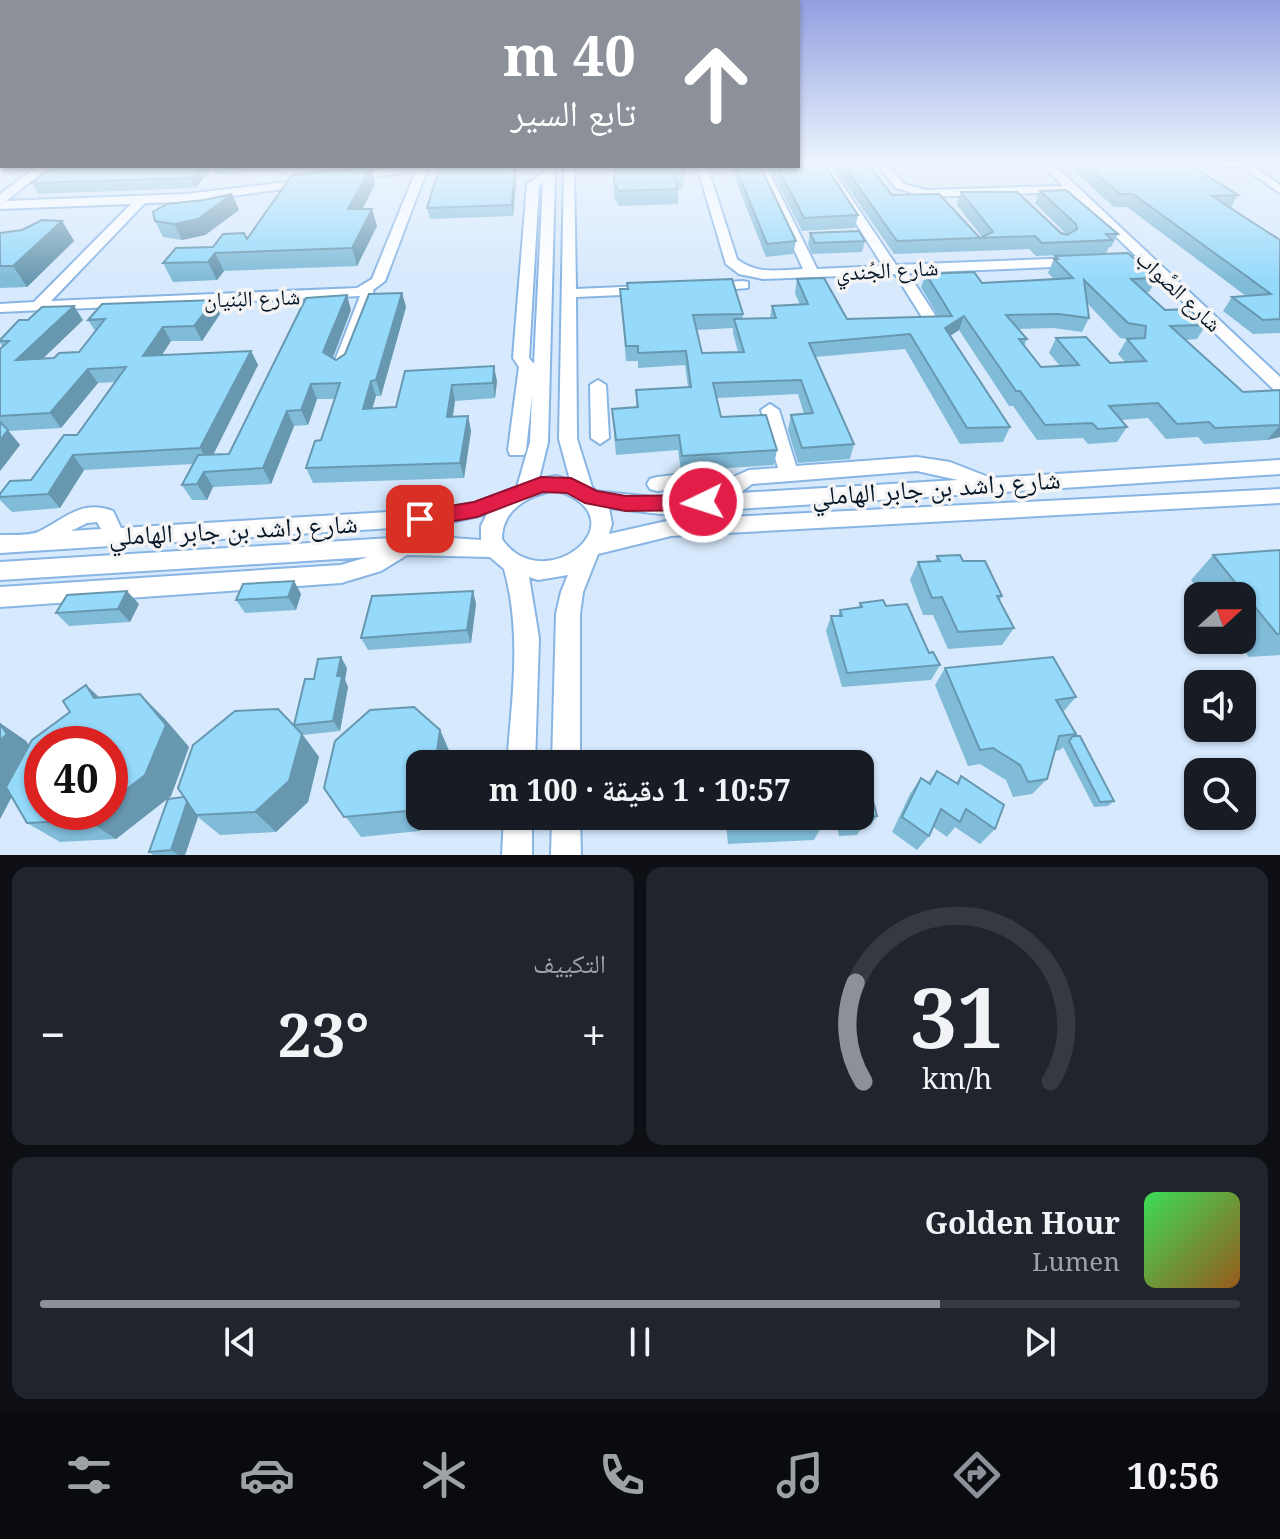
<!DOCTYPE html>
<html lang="ar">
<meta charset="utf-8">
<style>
:root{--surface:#171b24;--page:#20242c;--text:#f1f3f6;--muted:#9ea1a6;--line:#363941;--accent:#8c9099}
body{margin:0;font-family:"Noto Serif","Noto Naskh Arabic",serif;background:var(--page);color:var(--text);direction:rtl;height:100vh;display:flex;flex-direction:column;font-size:30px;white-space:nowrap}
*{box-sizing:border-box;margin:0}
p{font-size:26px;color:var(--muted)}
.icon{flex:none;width:44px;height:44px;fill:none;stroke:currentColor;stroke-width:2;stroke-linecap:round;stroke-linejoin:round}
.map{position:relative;height:855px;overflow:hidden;direction:ltr}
.details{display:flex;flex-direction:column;gap:12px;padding:12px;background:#0d0f14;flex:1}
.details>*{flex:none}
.banner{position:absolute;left:0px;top:0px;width:800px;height:168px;box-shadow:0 2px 6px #0004;direction:rtl;background:#8c9099;color:#fff;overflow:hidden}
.needle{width:52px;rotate:69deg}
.controls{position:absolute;left:1184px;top:582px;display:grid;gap:16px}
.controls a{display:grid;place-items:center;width:72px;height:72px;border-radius:16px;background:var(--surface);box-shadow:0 2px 6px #0004;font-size:40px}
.speed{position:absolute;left:24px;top:726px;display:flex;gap:16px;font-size:40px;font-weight:700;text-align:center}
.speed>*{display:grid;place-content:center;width:104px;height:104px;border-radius:50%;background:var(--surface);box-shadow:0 2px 6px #0004;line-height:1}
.speed .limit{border:12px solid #d22;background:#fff;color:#111}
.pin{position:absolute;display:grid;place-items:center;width:68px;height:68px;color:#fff;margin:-34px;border-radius:16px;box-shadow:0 4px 12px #0006}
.me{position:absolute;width:88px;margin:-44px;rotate:266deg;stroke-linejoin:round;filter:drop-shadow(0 0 6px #0008)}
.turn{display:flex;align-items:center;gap:28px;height:168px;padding:0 32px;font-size:36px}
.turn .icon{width:104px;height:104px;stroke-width:2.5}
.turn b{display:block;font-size:56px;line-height:68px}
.big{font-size:60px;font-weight:700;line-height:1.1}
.details .widget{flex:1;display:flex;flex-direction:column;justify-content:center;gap:12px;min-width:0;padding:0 28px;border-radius:16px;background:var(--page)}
.details .dial{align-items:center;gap:0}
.dial svg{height:208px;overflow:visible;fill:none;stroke:var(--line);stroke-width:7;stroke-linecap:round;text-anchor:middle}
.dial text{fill:var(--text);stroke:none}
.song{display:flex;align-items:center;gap:24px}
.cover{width:96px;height:96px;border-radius:12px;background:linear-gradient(135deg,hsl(130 70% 55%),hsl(30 70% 35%))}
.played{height:8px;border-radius:4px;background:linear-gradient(90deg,var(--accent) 75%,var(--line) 75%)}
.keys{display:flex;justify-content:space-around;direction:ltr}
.heat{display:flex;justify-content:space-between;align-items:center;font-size:44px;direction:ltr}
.details .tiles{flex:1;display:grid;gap:12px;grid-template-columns:1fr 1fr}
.widget:last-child{grid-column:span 2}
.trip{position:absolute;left:406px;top:750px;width:468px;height:80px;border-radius:16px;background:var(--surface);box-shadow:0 2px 6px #0004;font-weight:700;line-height:80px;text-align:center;direction:rtl}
.menu{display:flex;height:128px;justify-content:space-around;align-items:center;background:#090b0e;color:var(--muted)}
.menu .icon{width:56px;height:56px}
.menu .active{color:var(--accent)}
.menu b{font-size:36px;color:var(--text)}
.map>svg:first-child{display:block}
</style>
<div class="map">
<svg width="1280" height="855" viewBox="0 0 1280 855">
<rect width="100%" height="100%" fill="#d7e9fd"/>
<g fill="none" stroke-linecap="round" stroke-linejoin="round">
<g stroke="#88b5e4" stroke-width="4">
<g id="minor">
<path d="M817,162H827L896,265L1077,258L1084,262L1077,266L908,273L937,318L930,326L908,327V321L922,317L895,274L763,279L739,274L726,264L697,166H707L737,259C757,275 779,270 803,269L756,166H766L817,269L883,266Z"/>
<polygon points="875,162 885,162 904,184 925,190 1063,186 1040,162 1051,162 1280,377 1280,391 1274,390 1143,263 1109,264 1109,258 1136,256 1070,192 924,197 896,188"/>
<polygon points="1190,162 1248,162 1280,185 1280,193 1241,166 1186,167 1185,165"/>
<polygon points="38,166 50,166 6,201 186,194 306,180 312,183 306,186 186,202 145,203 51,301 357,288 372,279 416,171 351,180 345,177 351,174 408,166 437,166 427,170 385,281 373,290 374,299 348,368 340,373 332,368 360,296 0,312 0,304 34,302 131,204 0,209 0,194"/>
<path d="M544,166H554L555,174L548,442L539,479L556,476L570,480L559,439L564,166H574L576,289L644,286L651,290L644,294L576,297L577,439L592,487L595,491L661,498L719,495L721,492L707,485L657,491L650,489L647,484L650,479L657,477L709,471L729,479L749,470L778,468L761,410L770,404L779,410L796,466L917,457L950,462L991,478L1280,460V474L661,514L609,508L612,524L609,534L671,520L1280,489V503L671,536L598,554L583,592L580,614V764H552L556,614L561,592L568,575L538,580L529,577L539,638L535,764H507C512,698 522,633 504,569L490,557L407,555L381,571L341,583L0,607V587L341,565L368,557L0,580V562L423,536L481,540V526L487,514L439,525L0,553V535C11,535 27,536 38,532C65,519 81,499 113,511L121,528L439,509L475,503L517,487L530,442L532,396L526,450L524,455H510L508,450L519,367L513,358L527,184L543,173ZM543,183L534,364L529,358L539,185ZM917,471L958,480L740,493L752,484ZM556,490C645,519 543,600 502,539C502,509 529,495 556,490ZM97,522L101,529L71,531L87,523Z"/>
<polygon points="743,281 748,282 748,288 710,291 703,287 710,283"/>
<polygon points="598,380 606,385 609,438 600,444 591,438 590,385"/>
<polygon points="504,816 532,816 532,855 502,855"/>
<polygon points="552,816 580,816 581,855 551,855"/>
</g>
</g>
<use href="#minor" fill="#fff" fill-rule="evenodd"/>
</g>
<g fill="#80bbd8" fill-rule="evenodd">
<polygon points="830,162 866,162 892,195 980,238 982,237 957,205 961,192 1067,235 1035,203 1040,191 1118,234 1111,247 1109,247 1106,253 1036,256 1029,249 894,254"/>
<polygon points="1064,162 1199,162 1195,169 1238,195 1231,208 1280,240 1280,333 1253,334 1223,311 1232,297 1246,296 1127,207 1114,207"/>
<polygon points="213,166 279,166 275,172 216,174"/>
<polygon points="730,166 760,166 796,241 793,254 766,257"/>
<polygon points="769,166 798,166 858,215 855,228 802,231"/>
<polygon points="212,169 195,188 38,194 32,183"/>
<polygon points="625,169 684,173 683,188 678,188 678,204 619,206 614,197 614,182"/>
<polygon points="517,172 513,216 430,219 427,208"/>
<polygon points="375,184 362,209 377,226 357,266 224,271 217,280 173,282 163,263 213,247 247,239"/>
<polygon points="232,194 239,210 205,235 182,240 163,237 155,221 204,200"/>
<polygon points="62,221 74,241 27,287 0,288 0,233 22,230"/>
<polygon points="810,233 865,241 862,252 812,254 808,244"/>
<path d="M1055,256L1157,278L1149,292H1145L1165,310L1206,325L1197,339L1185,340L1243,392L1280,390V437L1267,440L1204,444L1198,437L1166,439L1148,418L1121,420L1127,427L1117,442L1088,444L1083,438L1037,440L1013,406H1009L959,330L950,336L1010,427L1003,442L960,444L905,349L815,357L854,444L850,459L798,463L788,430L791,415L804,414L798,394L717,398L721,417L777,450L774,465L681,471L678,450L616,455L612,409L636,407V390L688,387L685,365L638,368V361H626L620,289L743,314L742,319L770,318L772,306L800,305L795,293L797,279L847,319L938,316L921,287L926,274L982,283L1054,279L1048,273ZM1088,304L1120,338L1129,339H1127L1118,354L1125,362L1110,363L1056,338L1049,353L1060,366L1041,367L1024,346L1027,339L1018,329L1053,328L1082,332L1089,318ZM733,328V333L738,352L702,353L696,330Z"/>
<polygon points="402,293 406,307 381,396 376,396 372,408 396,407 405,371 497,381 495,398 455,401 453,417 468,416 471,431 464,478 313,483 306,468 321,440 335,399 317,399 308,425 294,426 271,484 213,487 207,500 192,500 182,485 193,464 84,470 60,508 12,512 0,500 0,494 31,480 77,435 115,382 98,383 61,428 8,431 20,445 0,471 0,349 3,347 0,343 0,340 83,320 43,358 54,358 79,352 95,331 88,320 214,300 220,314 202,341 171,341 162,355 251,351 258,365 213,455 229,454 351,310 333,358 336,360 345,354"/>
<polygon points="1280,550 1280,655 1249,657 1236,640 1242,640 1242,596 1203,596 1191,580 1213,555"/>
<polygon points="937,556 963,561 1002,596 999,601 1014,628 1002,645 948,649 933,615 923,615 910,580 918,562 934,562"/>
<polygon points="294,581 301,594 296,610 245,613 236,600"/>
<polygon points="473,591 476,604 471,643 368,650 361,638"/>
<polygon points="860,603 886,606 929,653 940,665 931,680 842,687 826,631 831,616 838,616 840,610 858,608"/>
<polygon points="139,604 130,622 69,626 56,613"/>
<polygon points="347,668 345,680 348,687 340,731 303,735 319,757 308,802 276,832 220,835 198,817 185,855 153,855 149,852 184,797 299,731 294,725 314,679"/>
<polygon points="945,668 1076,697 1063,712 1076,734 1073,736 1114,801 1108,806 1094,807 1063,747 1060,750 1055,751 1047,779 1032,794 1013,797 1006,780 980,764 968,766 935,685"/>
<polygon points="100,698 164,718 189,747 171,796 116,839 60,842 27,823 12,797 0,819 0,723 26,741 29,745"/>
<polygon points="414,707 440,730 450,753 449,764 420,764 420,816 432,816 419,831 361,837 324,788 335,741 370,710"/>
<polygon points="827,754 847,764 823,764"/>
<polygon points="937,771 956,783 961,776 995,829 980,844 955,827 947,837 933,827 929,836 917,850 892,832 910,794 921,778 928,782"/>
<polygon points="725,816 820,816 822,826 814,840 728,844"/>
<polygon points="835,816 877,816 871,825 863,825 857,835 839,836"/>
</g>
<g fill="#6898b0">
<polygon points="202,166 211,166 212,169 195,188 191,178"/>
<polygon points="515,166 517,172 513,216 512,205"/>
<polygon points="371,167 375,184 354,226 348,209"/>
<polygon points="232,194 239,210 205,235 182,240 174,224"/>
<polygon points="372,209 377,226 357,266 352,248"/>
<polygon points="62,221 74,241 27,287 13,266"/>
<polygon points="215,253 224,271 217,280 208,262"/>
<polygon points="402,293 406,307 381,396 376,380"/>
<polygon points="347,295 351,310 329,367 323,352"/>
<polygon points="214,300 220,314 202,341 194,326"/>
<polygon points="74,306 83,320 27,374 16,360"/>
<polygon points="964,316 959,330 940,343 945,328"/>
<polygon points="163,327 171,341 152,370 143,356"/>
<polygon points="251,351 258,365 209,463 200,448"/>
<polygon points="494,366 497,381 495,398 493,383"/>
<polygon points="88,369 98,383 61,428 50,413"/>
<polygon points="371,381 376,396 368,424 363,409"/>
<polygon points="311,384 317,399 308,425 301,410"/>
<polygon points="452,385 455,401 450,432 447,417"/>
<polygon points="287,411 294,426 271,484 263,468"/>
<polygon points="468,416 471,431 464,478 460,463"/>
<polygon points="1280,425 1280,437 1267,440"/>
<polygon points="8,430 20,445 0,471 0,440"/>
<polygon points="73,455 84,470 60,508 48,494"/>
<polygon points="204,472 213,487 207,500 197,484"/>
<polygon points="294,581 301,594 296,610 288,597"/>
<polygon points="127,591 139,604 130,622 118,609"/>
<polygon points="473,591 476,604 471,643 467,630"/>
<polygon points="341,657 347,668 345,680 348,687 340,731 333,721 337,676"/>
<polygon points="86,685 112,709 94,698"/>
<polygon points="140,694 164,718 189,747 171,796 116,839 87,820 97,812 110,812 110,802"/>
<polygon points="0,723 26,741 34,753 15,767 21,778 0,819"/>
<polygon points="440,730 450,753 449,764 435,764"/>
<polygon points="302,734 319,757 308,802 276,832 255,812"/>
<polygon points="420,795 420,816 432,816 419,831 407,811"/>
<polygon points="189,797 196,815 198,817 185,855 178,855 171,850"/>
</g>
<g fill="#95d9fb" stroke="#6898b0" stroke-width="2" fill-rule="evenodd">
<polygon points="798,162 823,162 858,215 804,218 777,166 798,166"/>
<polygon points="841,162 866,162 892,195 939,194 980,238 993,232 961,192 1017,192 1061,233 1067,235 1077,229 1076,224 1040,191 1066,190 1118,234 1106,234 1112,240 1042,243 1035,236 897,241"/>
<polygon points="1082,162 1199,162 1184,162 1238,195 1212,196 1280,240 1280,319 1263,320 1232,297 1271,294 1133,194 1120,194"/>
<polygon points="54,166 202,166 191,178 32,183"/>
<polygon points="440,166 515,166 512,205 427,208"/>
<polygon points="615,166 625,169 634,166 682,166 684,173 673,173 678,189 619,191 614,182"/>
<polygon points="735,166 760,166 796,241 767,244"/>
<polygon points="371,167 348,209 372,209 352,248 215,253 208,262 163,263 176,248 213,247 223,234 244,233 247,239 292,175"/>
<polygon points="232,194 198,219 174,224 155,221 153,212 167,204 204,200"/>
<polygon points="42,220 62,221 13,266 0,266 0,233 22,230"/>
<polygon points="859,231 865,241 815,243 810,233"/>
<path d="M1128,253L1157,278L1131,279L1165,310L1188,309L1206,325L1170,326L1243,392L1280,390V425L1215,428L1209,422L1177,424L1158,403L1109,406L1127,427L1098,429L1092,423L1045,425L1020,391H1016L964,316L945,328L1010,427L967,428L910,334L809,343L854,444L802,448L791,415L813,413L801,380L713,383L721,417L766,415L777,450L682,456L679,435L616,440L612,409L638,407L636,390L691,387L686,351L638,353V346H626L620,289H628L627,283L732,279L743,314L693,315L702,353L744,352L734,319L776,318L772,306L808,304L797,279L824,278L847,319L952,316L926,274L974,272L982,283L1073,278L1054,259H1058L1055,256ZM1084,280L1128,323L1146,326L1145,338L1127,339L1146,361L1110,363L1086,337L1056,338L1079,365L1041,367L1019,339H1027L1006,315L1059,314L1089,318Z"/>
<polygon points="402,293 376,380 371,381 363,409 396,407 405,371 494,366 493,383 452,385 447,417 468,416 460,463 306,468 315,441 321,440 340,383 311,384 301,410 287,411 263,468 204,472 197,484 182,485 198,455 229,454 306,298 347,295 323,352 336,360 345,354 369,294"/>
<polygon points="214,300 194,326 163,327 143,356 251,351 200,448 73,455 48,494 0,497 0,494 10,481 31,480 64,435 77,435 126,367 88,369 50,413 0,416 0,349 9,341 0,341 0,340 19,320 28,320 42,307 74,306 16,360 54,358 59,353 79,352 105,319 88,320 102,304"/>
<polygon points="0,422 8,430 0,440"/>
<polygon points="1280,550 1280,634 1277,634 1213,555"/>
<polygon points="960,555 963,561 985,561 1002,596 997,596 1014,628 958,632 942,597 932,598 918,562 940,561 937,556"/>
<polygon points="294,581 288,597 236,600 243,584"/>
<polygon points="127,591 118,609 56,613 67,595"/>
<polygon points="473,591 467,630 361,638 372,596"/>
<polygon points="883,600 886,606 907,604 929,653 933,652 940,665 847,673 831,616 842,616 840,610 862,607 860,603"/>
<polygon points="341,657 337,676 342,676 333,721 294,725 305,679 314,679 318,659"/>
<polygon points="1053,657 1076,697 1056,700 1076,734 1059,736 1047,779 1028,782 1020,765 993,748 980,750 945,668"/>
<polygon points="86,685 94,698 140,694 166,725 145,775 110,802 110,744 42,744 42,812 97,812 87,820 27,823 6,787 32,740 70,712 63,701"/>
<polygon points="414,707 440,730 435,764 420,764 420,795 407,811 344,817 324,788 335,741 370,710"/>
<polygon points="278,709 302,734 289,781 255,812 196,815 178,788 193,745 235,711"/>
<polygon points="0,724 7,734 0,740"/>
<polygon points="1073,736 1080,736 1114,801 1100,802 1069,741"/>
<polygon points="844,753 847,764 829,764 827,754"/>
<polygon points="937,771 958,784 961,776 1004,805 995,829 966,809 960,822 941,809 929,836 902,817 921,778 930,784"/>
<polygon points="184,797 187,802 171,850 149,852 168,799"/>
<polygon points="873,801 877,816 861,817 863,826 845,827 842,816 860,816 860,802"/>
<polygon points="730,816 820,816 822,826 732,829"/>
</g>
<linearGradient id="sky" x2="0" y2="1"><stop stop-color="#929fe0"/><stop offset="0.58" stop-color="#edf5fe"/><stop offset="1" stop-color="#edf5fe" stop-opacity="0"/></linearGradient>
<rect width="1280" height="281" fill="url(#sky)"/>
<polygon fill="#e11d48" stroke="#92132f" stroke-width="2" points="541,477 571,478 597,491 626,496 703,495 714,502 703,510 626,511 585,503 567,493 543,492 477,517 420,527 410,519 420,511 474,502"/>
<g text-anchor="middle" stroke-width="7" stroke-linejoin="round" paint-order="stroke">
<g font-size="22" fill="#061728" stroke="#f4f4f4">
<text transform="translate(887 270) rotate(-3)" y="8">شارع الجُندي</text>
<text transform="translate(1179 291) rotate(43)" y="8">شارع الصَّواب</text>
<text transform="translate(252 298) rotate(-2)" y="8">شارع البُنيان</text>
</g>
<g font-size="26" fill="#061728" stroke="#f4f4f4">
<text transform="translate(936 488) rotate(-4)" y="9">شارع راشد بن جابر الهاملي</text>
<text transform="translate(233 530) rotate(-3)" y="9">شارع راشد بن جابر الهاملي</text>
</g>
</g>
</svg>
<div class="controls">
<a><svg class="needle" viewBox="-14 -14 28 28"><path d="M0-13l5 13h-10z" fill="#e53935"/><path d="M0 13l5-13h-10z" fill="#9ea1a6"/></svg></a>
<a><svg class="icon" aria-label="sound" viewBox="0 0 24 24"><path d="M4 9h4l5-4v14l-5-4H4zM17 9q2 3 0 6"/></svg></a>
<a><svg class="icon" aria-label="search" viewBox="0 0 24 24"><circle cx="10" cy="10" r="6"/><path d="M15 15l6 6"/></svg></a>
</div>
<div class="speed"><div class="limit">40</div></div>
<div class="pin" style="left:420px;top:519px;background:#d93025"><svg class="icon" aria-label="arrive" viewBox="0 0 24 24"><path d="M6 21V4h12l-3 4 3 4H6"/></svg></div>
<svg class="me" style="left:703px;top:502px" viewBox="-20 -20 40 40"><circle r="17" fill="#e11d48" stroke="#fff" stroke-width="3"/><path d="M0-11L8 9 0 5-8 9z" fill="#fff"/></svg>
<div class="trip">10:57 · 1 دقيقة · 100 m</div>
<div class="banner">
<div class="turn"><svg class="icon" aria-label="ahead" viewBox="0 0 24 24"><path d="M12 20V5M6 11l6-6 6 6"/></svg><div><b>40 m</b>تابع السير</div></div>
</div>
</div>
<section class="details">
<div class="tiles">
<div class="widget dial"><svg viewBox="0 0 100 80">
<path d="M14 69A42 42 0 1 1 86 69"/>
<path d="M14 69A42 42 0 0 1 11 31" stroke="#8c9099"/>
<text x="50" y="56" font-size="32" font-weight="700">31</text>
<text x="50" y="72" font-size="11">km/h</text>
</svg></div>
<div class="widget"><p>التكييف</p>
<div class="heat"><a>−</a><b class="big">23°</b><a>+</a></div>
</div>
<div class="widget">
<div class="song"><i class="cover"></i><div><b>Golden Hour</b><p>Lumen</p></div></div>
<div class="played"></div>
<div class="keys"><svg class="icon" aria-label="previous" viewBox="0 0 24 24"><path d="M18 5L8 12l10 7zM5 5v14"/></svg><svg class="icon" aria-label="pause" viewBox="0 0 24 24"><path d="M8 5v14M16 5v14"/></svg><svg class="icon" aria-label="next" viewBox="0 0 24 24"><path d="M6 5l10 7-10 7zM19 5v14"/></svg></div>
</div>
</div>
</section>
<nav class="menu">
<b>10:56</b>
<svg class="icon active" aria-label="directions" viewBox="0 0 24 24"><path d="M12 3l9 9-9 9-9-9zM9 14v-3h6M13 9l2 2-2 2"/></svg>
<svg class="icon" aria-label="music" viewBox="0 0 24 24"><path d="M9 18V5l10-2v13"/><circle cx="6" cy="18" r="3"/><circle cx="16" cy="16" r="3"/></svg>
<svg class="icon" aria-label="phone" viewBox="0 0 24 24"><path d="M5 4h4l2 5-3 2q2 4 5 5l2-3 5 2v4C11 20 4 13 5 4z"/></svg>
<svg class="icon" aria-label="climate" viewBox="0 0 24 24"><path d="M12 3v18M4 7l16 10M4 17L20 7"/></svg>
<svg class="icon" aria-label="car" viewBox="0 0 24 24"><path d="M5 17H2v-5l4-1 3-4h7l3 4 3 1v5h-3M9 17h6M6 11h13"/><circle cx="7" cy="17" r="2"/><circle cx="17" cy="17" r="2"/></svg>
<svg class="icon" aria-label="filters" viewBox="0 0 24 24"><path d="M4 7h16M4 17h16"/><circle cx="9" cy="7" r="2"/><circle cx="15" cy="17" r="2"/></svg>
</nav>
